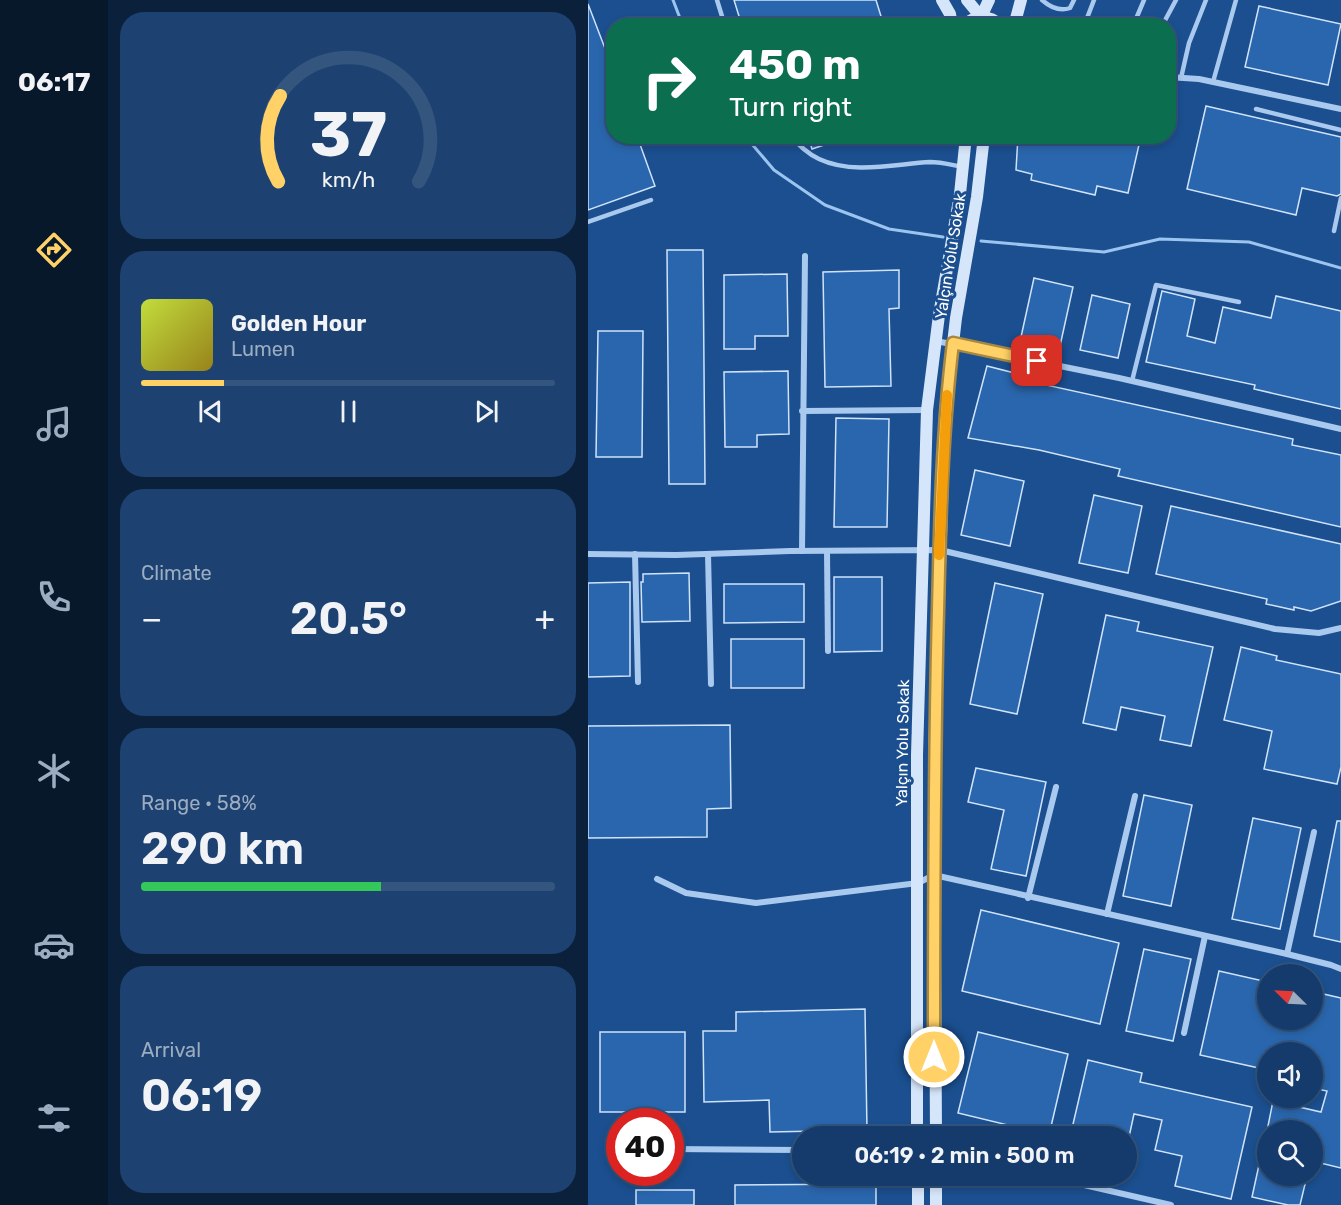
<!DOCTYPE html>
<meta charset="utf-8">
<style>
:root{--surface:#143b6b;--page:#1d4271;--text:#f1f3f6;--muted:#9dadc1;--line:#33557e;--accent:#ffd166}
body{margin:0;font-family:Rubik,sans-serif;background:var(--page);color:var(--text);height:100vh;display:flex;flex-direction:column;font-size:22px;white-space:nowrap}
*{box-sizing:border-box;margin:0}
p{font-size:20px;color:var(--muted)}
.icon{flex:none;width:33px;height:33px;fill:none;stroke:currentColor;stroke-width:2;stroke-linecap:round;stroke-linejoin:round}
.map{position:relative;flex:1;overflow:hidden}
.drawer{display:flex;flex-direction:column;gap:12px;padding:12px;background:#0b203b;width:480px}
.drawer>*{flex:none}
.top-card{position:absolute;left:18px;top:18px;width:570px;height:126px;border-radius:24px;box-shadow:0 3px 9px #0003,0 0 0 2px var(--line);background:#0b6e4f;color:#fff;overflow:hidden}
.needle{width:39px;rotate:294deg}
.controls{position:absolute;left:669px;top:964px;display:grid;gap:12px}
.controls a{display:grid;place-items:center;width:66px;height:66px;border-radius:50%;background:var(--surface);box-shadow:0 3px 9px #0003,0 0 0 2px var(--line);font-size:30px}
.speed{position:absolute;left:18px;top:1108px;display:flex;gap:12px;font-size:30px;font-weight:700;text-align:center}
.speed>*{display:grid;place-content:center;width:78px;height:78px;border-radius:50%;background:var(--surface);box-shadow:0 3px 9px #0003,0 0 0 2px var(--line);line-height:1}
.speed .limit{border:9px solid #d22;background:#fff;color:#111}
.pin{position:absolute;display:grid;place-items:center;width:51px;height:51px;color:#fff;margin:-26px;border-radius:12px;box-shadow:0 3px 9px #0006}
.me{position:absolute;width:66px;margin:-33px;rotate:0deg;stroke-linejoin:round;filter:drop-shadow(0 0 4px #0008)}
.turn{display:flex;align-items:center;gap:21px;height:126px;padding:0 24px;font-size:27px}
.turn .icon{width:78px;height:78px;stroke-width:2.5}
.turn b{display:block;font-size:42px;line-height:51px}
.big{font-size:45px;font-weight:600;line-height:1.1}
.drawer .card{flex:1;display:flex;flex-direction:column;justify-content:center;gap:9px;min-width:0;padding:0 21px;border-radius:24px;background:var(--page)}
.drawer .dial{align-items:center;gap:0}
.dial svg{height:156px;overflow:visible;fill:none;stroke:var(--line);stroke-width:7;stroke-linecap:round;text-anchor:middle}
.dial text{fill:var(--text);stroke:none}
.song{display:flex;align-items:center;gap:18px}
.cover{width:72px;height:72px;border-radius:9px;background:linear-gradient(135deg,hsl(70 70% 55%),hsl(50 70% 35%))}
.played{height:6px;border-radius:3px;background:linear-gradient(90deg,var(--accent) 20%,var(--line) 20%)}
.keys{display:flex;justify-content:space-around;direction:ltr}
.heat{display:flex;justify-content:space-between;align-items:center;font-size:33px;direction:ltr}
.charge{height:9px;border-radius:4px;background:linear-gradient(90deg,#34c759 58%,var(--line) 0)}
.trip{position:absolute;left:204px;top:1126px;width:345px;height:60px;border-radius:30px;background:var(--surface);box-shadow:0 3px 9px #0003,0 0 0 2px var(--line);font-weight:600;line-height:60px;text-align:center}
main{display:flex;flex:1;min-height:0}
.tabs{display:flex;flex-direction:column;width:108px;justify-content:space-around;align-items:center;background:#08182b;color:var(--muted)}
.tabs .icon{width:42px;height:42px}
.tabs .current{color:var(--accent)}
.tabs b{font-size:27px;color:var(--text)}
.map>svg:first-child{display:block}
</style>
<main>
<nav class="tabs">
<b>06:17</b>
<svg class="icon current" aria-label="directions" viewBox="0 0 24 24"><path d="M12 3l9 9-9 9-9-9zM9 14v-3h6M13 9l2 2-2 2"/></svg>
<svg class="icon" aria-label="music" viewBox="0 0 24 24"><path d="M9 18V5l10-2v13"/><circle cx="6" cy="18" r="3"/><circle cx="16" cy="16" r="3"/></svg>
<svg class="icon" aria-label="phone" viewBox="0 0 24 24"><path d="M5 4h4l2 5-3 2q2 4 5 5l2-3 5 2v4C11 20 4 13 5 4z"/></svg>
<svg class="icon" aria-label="climate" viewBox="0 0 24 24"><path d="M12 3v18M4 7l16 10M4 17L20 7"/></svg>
<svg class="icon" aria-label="car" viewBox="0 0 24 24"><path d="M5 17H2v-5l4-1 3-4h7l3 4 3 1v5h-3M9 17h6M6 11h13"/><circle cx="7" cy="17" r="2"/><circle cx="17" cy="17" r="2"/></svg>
<svg class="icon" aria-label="filters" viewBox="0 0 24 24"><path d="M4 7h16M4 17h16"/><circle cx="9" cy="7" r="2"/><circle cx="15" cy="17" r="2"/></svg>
</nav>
<section class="drawer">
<div class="card dial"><svg viewBox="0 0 100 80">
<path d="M14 69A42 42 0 1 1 86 69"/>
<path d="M14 69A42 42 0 0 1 15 25" stroke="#ffd166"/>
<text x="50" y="56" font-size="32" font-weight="700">37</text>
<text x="50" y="72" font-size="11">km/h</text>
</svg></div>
<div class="card">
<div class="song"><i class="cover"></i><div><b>Golden Hour</b><p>Lumen</p></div></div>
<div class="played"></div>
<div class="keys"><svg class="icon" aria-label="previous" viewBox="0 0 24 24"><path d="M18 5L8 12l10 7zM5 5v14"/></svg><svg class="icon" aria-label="pause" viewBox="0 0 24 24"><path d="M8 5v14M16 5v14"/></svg><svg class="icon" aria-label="next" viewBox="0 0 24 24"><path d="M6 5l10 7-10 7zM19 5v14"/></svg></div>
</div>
<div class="card"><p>Climate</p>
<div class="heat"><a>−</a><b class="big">20.5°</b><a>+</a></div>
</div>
<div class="card"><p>Range · 58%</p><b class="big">290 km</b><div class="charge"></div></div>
<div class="card"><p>Arrival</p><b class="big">06:19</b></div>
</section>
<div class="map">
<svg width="753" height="1205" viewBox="0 0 753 1205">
<rect width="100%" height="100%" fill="#1b4f8f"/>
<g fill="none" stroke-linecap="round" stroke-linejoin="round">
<g stroke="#9cc4f0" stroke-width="3">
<polyline points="85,0 95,26"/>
<polyline points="157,136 186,170 237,205 301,229 355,237"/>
<polyline points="393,241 516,252 572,239 661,242 753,268"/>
</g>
</g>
<g fill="#2a66ad" stroke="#cfe3fa" stroke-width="1.5">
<polygon points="146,0 288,0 296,26 154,26"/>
<polygon points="0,4 26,72 26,136 49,136 67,186 0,210"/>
<polygon points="671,6 753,24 740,85 657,67"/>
<polygon points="618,106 753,137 753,194 749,196 714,188 708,215 599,189"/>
<polygon points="220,136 256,136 257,138 224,149"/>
<polygon points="430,136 553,136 540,193 509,186 507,195 443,180 444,174 428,170"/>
<polygon points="79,250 115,250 117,484 81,484"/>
<polygon points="311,270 311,308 301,309 303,386 237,387 235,272"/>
<polygon points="199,274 200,336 167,336 167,349 136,349 136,275"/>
<polygon points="446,278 485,287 472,346 433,337"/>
<polygon points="574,291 607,299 599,336 627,343 635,307 683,318 688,296 753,311 753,409 666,389 667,385 558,362"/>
<polygon points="504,295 542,304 530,358 492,350"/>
<polygon points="10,331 55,331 54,457 8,457"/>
<polygon points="399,366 458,381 458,385 705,439 704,445 753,455 753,527 530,476 532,469 451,450 380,438"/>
<polygon points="200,371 201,434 169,435 169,447 137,447 136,372"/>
<polygon points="248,418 301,419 299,527 246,527"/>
<polygon points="387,470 436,481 422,546 373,535"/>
<polygon points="506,495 554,506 540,573 491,563"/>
<polygon points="583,506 753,544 753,601 723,611 706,607 706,610 678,604 679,599 568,574"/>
<polygon points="101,573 102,621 54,622 53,582 55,582 55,574"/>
<polygon points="246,577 294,577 294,651 246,652"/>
<polygon points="42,582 42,676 0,677 0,583"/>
<polygon points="407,583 455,594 429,714 382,704"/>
<polygon points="136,584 216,584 216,622 136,623"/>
<polygon points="518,615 551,622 549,631 625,647 603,746 572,740 577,716 533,707 528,730 495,723"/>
<rect x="143" y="639" width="73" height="49"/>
<polygon points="653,647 689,656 688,660 753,674 753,767 749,784 676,769 684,731 636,720"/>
<polygon points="142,725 143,808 119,809 119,837 0,838 0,726"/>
<polygon points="388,768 458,782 438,876 403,869 416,810 380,802"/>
<polygon points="556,795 604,805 583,906 535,896"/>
<polygon points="665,818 713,828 692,929 644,919"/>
<polygon points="749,821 753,821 753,942 726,936"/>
<polygon points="393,910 531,943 512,1024 374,991"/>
<polygon points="556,949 603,959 585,1041 538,1031"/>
<polygon points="631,971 680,982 680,1020 725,1020 731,993 753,998 753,1168 724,1161 724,1131 679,1131 685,1101 733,1112 739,1091 724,1088 724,1053 680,1053 680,1070 612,1055"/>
<polygon points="277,1009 279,1130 182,1132 181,1100 116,1102 115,1031 148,1031 148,1012"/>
<rect x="12" y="1032" width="85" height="80"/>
<polygon points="390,1032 480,1054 461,1135 370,1113"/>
<polygon points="500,1060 554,1073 552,1082 664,1107 643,1199 587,1186 594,1156 567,1150 574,1120 546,1114 541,1137 482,1137"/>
<polygon points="676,1142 680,1143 680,1176 719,1176 712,1205 700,1205 664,1197"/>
<polygon points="288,1184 288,1205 147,1205 147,1185"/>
<rect x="48" y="1190" width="58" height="15"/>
</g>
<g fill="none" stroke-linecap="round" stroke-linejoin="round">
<g stroke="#a9c9ee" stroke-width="4.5">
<polyline points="129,0 137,26"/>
<path d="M454,0C462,7 471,12 482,8L486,0"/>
<path d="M431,26C440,19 450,22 460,26"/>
<polyline points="496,26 506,0"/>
<polyline points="545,26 556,0"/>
<polyline points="574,26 588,0"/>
<polyline points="593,78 601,43 618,0"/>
<polyline points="625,82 648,0"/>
<polyline points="668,109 753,130"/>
<path d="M202,136C211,145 220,154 231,159C265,175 307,164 342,162C353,162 364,165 375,167"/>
<polyline points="0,222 63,200"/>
<polyline points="746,231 753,198"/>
<polyline points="544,381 568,285 651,302"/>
</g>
<g stroke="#a9c9ee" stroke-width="6">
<polyline points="580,77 611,79 753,109"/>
<polyline points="348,341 531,378 753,429"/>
<polyline points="214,411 339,410"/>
<polyline points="214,551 217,256"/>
<polyline points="239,551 240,651"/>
<polyline points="0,554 88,555 202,551 352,550 687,629 731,633 753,628"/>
<polyline points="47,554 50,682"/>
<polyline points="120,554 123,684"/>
<polyline points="69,879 98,893 168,903 330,883 346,875 699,954 743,965 753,969"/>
<polyline points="440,898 468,787"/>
<polyline points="519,914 547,796"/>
<polyline points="699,954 726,832"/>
<polyline points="596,1033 617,936"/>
<polyline points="82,1149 214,1150"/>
<polyline points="457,1176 583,1205"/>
</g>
<g stroke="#d6e6fa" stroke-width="12">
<polyline points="354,0 362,14 364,26"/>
<polyline points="379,0 393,17"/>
<polyline points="393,17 401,0"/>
<path d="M375,26C386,15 401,14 413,26"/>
<polyline points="426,26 433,0"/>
<polyline points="329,1137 329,755 339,410 351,315 372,194 378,136"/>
<polyline points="348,1137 346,755 357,412 368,318 389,197 396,136"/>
<polyline points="330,1176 330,1205"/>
<polyline points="348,1205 348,1176"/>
</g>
</g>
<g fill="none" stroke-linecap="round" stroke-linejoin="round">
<g stroke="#a68842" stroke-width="15">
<path id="route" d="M346,1057C346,909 346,760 350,611C352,522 354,432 365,343L449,361"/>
</g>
<use href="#route" stroke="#ffd166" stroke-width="10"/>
<polyline stroke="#f59e0b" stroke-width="10" points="351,555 359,395"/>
</g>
<g text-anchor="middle" stroke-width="6" stroke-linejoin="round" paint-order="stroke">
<g font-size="16" fill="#fff" stroke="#1b4f8f">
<text transform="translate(362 256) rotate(-81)" y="6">Yalçın Yolu Sokak</text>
<text transform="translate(314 743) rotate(-89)" y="6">Yalçın Yolu Sokak</text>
</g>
</g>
</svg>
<div class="controls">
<a><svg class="needle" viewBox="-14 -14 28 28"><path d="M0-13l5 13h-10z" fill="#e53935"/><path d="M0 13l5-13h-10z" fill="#9dadc1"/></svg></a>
<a><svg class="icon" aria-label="sound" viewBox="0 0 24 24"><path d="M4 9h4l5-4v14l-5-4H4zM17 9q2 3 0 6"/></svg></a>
<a><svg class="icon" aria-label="search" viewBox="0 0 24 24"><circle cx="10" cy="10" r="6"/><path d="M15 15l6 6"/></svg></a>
</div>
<div class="speed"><div class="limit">40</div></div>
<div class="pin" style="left:449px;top:361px;background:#d93025"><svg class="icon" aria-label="arrive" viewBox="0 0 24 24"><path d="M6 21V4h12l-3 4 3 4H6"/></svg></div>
<svg class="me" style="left:346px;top:1057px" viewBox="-20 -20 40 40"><circle r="17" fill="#ffd166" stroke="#fff" stroke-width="3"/><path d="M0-11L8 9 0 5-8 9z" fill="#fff"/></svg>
<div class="trip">06:19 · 2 min · 500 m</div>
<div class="top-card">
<div class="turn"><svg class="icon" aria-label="right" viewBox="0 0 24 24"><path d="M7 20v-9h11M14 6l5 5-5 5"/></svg><div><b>450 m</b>Turn right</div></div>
</div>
</div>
</main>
